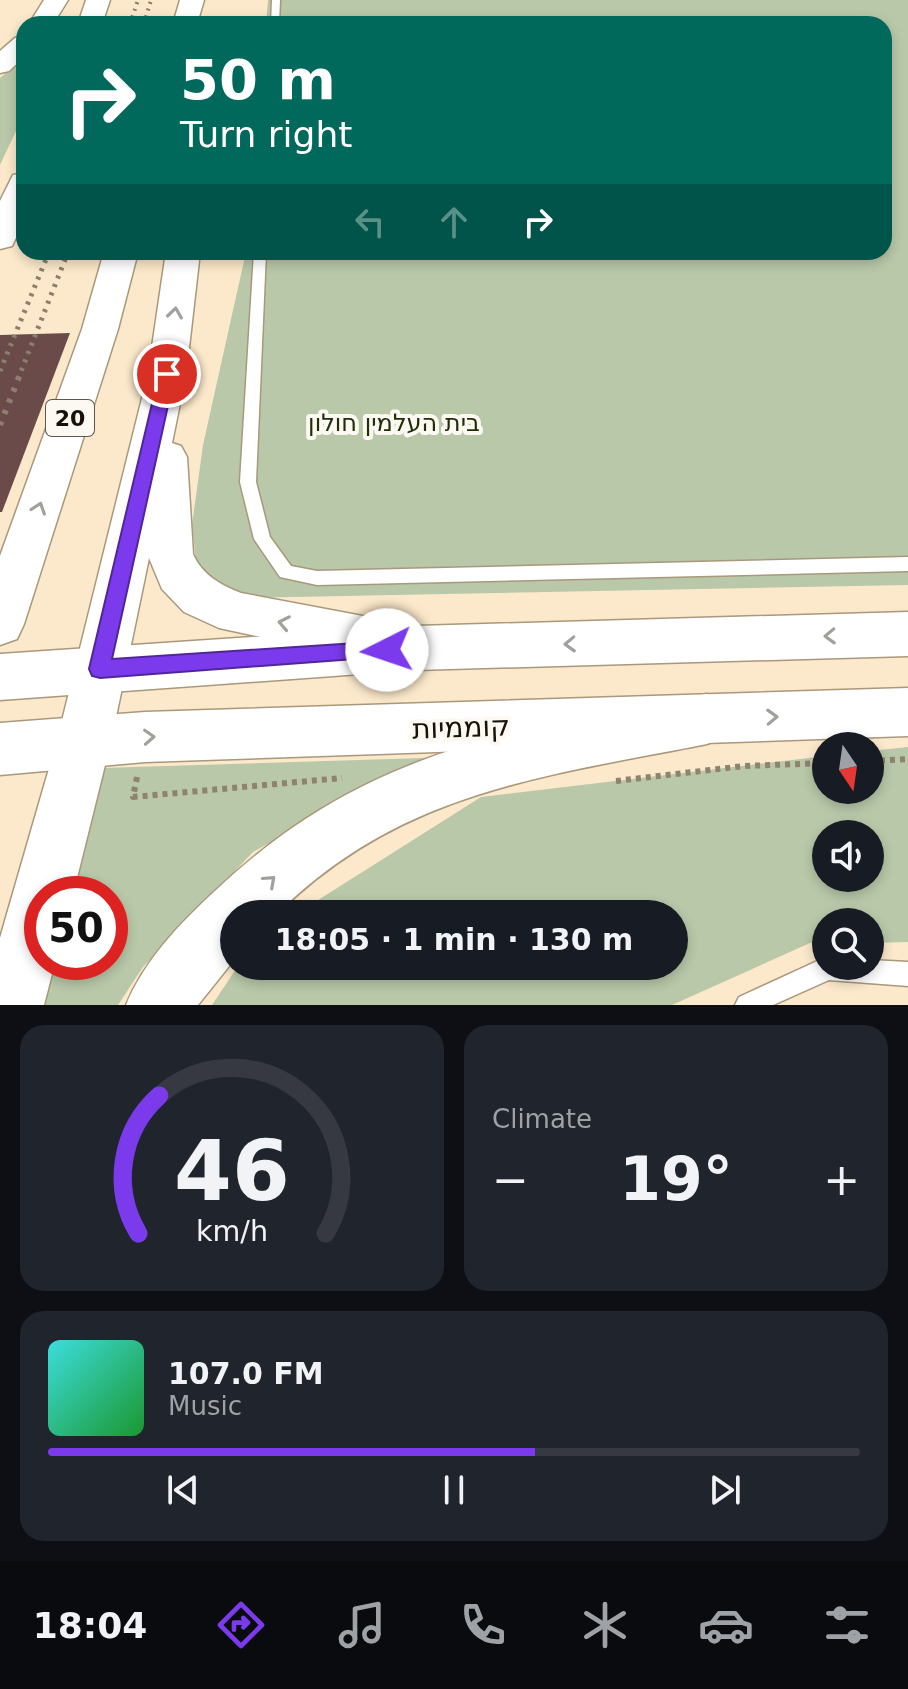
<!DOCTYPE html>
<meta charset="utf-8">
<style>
:root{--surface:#171b24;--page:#20242c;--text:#f1f3f6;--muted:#9ea1a6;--line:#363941;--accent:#7c3aed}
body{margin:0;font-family:"DejaVu Sans",Heebo,sans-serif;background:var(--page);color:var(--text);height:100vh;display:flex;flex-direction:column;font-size:30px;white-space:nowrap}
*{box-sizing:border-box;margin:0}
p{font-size:26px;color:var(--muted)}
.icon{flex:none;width:44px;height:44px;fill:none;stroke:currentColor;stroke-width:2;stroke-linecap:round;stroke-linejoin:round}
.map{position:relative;height:1005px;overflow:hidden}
.side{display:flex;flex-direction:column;gap:20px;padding:20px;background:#0d0f14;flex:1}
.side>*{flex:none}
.hud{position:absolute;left:16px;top:16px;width:876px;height:244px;border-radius:24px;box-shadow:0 4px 12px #0003;background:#00695c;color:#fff;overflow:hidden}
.needle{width:52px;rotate:167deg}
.controls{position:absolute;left:812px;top:732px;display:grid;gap:16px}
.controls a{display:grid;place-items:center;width:72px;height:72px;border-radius:50%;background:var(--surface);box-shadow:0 4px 12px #0003;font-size:40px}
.speed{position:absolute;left:24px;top:876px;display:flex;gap:16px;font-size:40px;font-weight:700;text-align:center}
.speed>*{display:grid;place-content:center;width:104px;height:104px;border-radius:50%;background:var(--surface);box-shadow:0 4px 12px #0003;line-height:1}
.speed .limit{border:12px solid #d22;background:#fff;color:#111}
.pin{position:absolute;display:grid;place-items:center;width:68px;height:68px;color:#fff;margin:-34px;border:4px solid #fff;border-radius:50%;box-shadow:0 2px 8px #0007}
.me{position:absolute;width:88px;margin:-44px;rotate:266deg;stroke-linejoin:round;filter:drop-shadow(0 0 6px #0008)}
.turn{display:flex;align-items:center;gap:28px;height:168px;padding:0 32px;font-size:36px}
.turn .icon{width:104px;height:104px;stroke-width:2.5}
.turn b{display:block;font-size:56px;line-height:68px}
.lanes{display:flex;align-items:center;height:76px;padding:0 32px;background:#0003;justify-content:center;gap:40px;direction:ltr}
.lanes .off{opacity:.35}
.big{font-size:60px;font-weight:600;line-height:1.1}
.side .widget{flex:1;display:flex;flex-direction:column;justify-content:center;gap:12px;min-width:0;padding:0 28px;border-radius:24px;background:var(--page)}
.side .dial{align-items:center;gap:0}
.dial svg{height:208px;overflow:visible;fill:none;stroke:var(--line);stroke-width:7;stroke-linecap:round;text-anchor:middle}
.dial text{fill:var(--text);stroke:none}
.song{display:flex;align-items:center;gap:24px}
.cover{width:96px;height:96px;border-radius:12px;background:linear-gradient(135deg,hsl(180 70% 55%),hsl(130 70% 35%))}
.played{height:8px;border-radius:4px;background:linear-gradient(90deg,var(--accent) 60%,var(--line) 60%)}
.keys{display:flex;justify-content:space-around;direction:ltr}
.heat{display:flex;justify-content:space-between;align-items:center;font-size:44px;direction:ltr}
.side .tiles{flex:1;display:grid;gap:20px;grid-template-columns:1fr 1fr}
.widget:last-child{grid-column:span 2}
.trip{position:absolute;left:220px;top:900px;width:468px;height:80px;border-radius:40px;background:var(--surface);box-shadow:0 4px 12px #0003;font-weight:600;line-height:80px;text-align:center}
.dock{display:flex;height:128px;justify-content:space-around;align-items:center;background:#090b0e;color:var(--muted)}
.dock .icon{width:56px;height:56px}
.dock .on{color:var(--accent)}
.dock b{font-size:36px;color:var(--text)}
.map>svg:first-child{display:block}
</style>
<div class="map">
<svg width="908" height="1005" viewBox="0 0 908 1005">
<rect width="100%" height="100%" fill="#fce9cb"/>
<g fill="#b9c8a9" fill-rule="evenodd">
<polygon points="268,0 908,0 908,585 241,598 197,571 192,525 203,445 246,252 884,252 884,24 266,24"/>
<polygon points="24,57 24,114 0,165 0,78"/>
<path d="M908,747V942L870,943V922H826V943H810L672,1005H212L238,966H674V914H296L481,797L826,756V790H870V751ZM826,834H870V878H826Z"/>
<polygon points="454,757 375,783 253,852 143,967 118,1005 40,1005 51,962 110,962 110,894 68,894 101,768"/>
</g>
<polygon fill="#6b4b4a" points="70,333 2,512 0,512 0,335"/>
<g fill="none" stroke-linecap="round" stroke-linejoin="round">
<g stroke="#a9987c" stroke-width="3">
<g id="lane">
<polygon points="272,0 280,0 279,24 271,24"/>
<polygon points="254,252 266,252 256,482 270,537 291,566 317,571 908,557 908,571 317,585 280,577 254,539 240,482"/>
<polygon points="826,957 826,966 870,966 870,960 908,962 908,986 829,980 773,1005 735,1005 739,997"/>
</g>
</g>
<g stroke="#a9987c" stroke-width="3">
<g id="secondary">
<polygon points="908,612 908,656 416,670 0,700 0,654 416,626"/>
<polygon points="908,688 908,736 145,762 0,775 0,723 145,712"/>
</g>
</g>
<g stroke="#a9987c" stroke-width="3">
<g id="highway">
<polygon points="44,0 68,0 53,24 29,24"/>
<polygon points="86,0 110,0 102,24 78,24"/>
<polygon points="180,0 204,0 197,24 173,24"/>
<polygon points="24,35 24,57 9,71 0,73 0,51 15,38"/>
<polygon points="24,173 24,221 12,246 0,249 0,201 13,175"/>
<polygon points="104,252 138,252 118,329 24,624 17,639 0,645 0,556 82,329"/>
<path d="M166,252H200L186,374L172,443L181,446L187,457L193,554C202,575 221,585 241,593L416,626L434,632L441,648L434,664L416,670L219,628L184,612L162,589L149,558L111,741L73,894H42V962H55L44,1005H0V938L57,741L148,374Z"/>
<path d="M707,694L726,702L733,719L726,736L707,744C546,776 400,791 277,914H234V960L198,1005H126C144,961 180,923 215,891C366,748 512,730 707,694Z"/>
</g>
</g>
<g stroke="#8f826e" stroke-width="6" stroke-dasharray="5 5" stroke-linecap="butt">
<polyline points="870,761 908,759"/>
<polyline points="137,777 133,797 342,778"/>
<polyline points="616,781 744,766 826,763"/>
</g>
<use href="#lane" fill="#fff" fill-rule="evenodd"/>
<use href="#secondary" fill="#fff" fill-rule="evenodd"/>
<use href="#highway" fill="#fff" fill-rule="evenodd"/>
<g stroke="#8c7f6b" stroke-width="4" stroke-dasharray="2 5" stroke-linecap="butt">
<polyline points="130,24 138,0"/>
<polyline points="144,24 151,0"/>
</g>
<g stroke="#8c7f6b" stroke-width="5" stroke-dasharray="3 6" stroke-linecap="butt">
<polyline points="0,371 49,252"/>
<polyline points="18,379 68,252"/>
</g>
<polyline stroke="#8c7f6b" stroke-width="6" stroke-dasharray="4 8" stroke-linecap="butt" points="0,425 19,377"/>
</g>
<defs><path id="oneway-chevron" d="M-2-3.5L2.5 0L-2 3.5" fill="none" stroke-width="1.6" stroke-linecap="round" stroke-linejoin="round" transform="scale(2)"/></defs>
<g stroke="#a2a09c">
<use href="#oneway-chevron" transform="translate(175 313) rotate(-82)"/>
<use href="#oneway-chevron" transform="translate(39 508) rotate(-71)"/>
<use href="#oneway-chevron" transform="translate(284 623) rotate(-169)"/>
<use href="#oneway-chevron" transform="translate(830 636) rotate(178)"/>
<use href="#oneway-chevron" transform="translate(570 644) rotate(178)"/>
<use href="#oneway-chevron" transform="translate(772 717) rotate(-2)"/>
<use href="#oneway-chevron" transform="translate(149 737) rotate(-3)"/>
<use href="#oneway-chevron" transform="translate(270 881) rotate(-42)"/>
</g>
<polygon fill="#7c3aed" stroke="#51269a" stroke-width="2" points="167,368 175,374 112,659 387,641 395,644 398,650 395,656 100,678 92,676 89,669 159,374"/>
<g text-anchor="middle" stroke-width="8" stroke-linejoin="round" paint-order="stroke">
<rect fill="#fcf9f3" stroke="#5c574e" stroke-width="2" x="46" y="400" width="48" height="36" rx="6"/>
<g font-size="22" font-weight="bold" fill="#171107">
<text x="70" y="426">20</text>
</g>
<g font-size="24" fill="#202f07" stroke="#fcf9f3">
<text x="394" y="431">בית העלמין חולון</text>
</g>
<g font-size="28" fill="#171107" stroke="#fcf9f3">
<text transform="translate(461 727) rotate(-2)" y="10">קוממיות</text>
</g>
</g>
</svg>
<div class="controls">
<a><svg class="needle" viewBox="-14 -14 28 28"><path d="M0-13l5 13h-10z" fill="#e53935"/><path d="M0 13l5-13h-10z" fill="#9ea1a6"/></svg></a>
<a><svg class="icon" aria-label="sound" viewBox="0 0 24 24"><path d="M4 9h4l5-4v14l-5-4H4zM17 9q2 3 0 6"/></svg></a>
<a><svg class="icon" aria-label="search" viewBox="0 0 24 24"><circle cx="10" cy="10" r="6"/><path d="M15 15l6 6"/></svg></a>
</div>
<div class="speed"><div class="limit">50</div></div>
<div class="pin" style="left:167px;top:374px;background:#d93025"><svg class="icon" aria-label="arrive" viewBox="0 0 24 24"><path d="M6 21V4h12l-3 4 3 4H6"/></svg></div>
<svg class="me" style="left:387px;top:650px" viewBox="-20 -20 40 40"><circle r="19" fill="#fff"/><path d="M0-13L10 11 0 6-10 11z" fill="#7c3aed"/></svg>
<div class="trip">18:05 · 1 min · 130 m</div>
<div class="hud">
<div class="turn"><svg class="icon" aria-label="right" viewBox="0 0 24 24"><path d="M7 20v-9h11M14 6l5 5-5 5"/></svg><div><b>50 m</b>Turn right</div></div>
<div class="lanes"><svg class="icon off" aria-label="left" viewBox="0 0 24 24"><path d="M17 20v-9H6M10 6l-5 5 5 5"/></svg><svg class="icon off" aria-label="ahead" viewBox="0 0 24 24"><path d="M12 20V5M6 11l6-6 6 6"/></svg><svg class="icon" aria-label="right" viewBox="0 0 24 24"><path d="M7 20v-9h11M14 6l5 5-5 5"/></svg></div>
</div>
</div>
<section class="side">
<div class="tiles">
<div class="widget dial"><svg viewBox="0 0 100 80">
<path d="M14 69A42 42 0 1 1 86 69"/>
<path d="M14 69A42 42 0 0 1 22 16" stroke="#7c3aed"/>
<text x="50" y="56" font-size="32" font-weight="700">46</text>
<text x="50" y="72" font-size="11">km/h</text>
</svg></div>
<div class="widget"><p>Climate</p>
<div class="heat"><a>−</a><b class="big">19°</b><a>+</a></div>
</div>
<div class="widget">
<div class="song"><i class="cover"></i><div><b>107.0 FM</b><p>Music</p></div></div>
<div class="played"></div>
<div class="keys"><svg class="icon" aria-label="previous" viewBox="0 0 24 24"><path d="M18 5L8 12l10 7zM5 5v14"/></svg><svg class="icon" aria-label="pause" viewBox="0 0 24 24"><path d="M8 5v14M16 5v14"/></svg><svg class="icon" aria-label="next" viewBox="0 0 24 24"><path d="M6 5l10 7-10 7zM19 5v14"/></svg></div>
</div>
</div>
</section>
<nav class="dock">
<b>18:04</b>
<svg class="icon on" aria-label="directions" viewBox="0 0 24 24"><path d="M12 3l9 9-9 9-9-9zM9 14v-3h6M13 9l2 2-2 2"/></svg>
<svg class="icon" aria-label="music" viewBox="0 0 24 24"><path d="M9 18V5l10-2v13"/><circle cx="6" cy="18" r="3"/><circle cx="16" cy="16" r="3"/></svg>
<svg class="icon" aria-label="phone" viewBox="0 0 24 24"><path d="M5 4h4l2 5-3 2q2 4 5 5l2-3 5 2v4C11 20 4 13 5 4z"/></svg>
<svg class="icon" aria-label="climate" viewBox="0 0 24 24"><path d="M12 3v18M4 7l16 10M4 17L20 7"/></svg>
<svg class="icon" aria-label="car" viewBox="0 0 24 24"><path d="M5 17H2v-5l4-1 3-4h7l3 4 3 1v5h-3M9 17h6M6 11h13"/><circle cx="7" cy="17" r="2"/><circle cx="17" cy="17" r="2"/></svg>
<svg class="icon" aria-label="filters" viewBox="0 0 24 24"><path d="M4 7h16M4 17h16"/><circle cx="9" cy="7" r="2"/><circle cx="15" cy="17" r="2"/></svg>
</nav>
